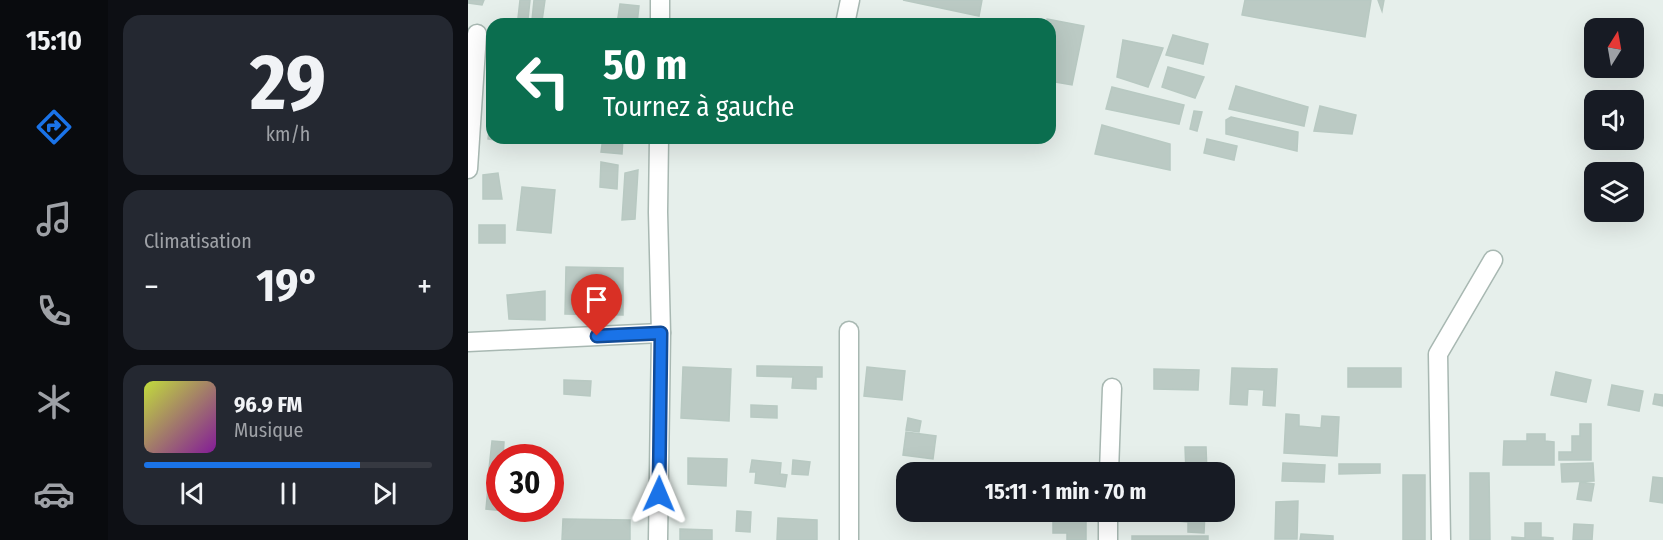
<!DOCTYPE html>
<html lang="fr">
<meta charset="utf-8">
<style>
:root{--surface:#171b24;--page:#242831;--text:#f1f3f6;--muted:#9ea1a6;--line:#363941;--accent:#1a73e8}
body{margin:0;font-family:"Fira Sans Condensed",sans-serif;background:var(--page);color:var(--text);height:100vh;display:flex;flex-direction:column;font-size:22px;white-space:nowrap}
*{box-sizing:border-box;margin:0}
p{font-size:20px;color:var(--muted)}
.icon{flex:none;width:33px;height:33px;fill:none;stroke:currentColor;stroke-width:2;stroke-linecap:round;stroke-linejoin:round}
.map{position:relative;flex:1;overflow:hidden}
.drawer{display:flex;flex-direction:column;gap:15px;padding:15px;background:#0d0f14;width:360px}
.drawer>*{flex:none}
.hud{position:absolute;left:18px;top:18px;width:570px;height:126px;border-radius:18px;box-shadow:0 6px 24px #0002;background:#0b6e4f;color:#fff;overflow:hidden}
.needle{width:39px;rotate:11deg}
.controls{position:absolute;left:1116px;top:18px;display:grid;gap:12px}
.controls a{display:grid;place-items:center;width:60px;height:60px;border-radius:12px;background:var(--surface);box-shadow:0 6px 24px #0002;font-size:30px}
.speed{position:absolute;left:18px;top:444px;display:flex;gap:12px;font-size:30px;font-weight:700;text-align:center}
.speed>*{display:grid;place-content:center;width:78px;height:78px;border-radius:50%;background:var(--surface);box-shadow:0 6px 24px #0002;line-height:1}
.speed .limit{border:9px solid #d22;background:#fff;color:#111}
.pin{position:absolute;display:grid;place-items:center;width:51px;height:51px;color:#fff;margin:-62px -26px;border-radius:50% 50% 50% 0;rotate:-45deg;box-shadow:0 0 6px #0007}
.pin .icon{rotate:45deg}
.me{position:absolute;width:66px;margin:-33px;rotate:1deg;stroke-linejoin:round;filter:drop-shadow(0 0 4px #0008)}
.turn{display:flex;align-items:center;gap:21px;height:126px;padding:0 18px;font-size:27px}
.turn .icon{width:78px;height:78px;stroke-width:2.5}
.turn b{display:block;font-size:42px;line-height:51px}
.big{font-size:45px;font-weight:700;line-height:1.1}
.drawer .tile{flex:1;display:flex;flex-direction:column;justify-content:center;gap:9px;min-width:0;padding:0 21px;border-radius:18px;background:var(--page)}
.drawer .dial{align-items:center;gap:0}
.dial b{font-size:78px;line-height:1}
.song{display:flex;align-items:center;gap:18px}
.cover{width:72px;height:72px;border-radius:9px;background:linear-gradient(135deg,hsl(70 70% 55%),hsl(290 70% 35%))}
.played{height:6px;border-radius:3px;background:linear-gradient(90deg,var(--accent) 75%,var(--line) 75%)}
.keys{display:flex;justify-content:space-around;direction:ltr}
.heat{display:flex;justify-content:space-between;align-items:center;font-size:33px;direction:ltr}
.trip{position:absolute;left:428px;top:462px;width:339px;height:60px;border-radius:18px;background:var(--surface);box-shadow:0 6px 24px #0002;font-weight:700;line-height:60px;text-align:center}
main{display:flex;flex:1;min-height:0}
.tab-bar{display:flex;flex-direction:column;width:108px;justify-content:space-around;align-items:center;background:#090b0e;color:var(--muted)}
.tab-bar .icon{width:42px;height:42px}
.tab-bar .selected{color:var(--accent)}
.tab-bar b{font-size:27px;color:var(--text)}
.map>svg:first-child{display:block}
</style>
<main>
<nav class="tab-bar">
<b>15:10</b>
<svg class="icon selected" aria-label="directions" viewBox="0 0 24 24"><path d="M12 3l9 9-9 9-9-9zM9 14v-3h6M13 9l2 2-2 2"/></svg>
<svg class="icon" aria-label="music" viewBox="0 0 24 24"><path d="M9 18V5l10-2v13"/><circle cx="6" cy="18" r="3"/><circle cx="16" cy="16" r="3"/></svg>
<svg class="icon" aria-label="phone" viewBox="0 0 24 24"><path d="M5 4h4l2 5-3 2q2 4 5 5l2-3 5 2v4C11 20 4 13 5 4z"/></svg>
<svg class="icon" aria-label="climate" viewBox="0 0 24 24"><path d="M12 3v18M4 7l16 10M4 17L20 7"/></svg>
<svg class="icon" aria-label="car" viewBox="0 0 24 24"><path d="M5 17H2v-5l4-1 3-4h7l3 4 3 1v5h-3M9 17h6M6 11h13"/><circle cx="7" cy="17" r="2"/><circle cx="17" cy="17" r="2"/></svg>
</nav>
<section class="drawer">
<div class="tile dial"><b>29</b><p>km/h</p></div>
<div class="tile"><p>Climatisation</p>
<div class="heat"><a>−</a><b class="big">19°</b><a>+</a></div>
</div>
<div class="tile">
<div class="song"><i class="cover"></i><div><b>96.9 FM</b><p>Musique</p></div></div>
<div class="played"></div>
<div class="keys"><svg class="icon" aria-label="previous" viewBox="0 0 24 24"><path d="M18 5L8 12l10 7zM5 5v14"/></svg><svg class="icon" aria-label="pause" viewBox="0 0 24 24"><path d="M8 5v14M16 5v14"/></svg><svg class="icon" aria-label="next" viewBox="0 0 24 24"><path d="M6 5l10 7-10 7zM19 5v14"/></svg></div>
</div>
</section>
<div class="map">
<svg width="1195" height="540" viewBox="0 0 1195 540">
<rect width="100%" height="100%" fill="#e6efeb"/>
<g fill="#bbcac4" stroke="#b8c9c2" stroke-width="1.5">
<polygon points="0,0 16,0 14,5 0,3"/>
<polygon points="52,0 62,0 60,19 50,18"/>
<polygon points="66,0 77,0 74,21 64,20"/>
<polygon points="435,0 514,0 511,16"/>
<polygon points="777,0 903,0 897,37 774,15"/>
<polygon points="910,0 916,0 914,11"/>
<polygon points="152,4 171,6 169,24 149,24"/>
<polygon points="579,19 616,26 604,85 582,81 582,65 588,40 582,39 582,24 578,24"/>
<polygon points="110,20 129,24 109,24"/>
<polygon points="431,20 449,24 430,24"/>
<polygon points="705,35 740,44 735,64 698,55"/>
<polygon points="655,40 695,48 680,87 649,77"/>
<polygon points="700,67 736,77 727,98 694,87"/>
<polygon points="768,86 840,107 836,126 761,109"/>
<polygon points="644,87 716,105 711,124 638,109"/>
<polygon points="852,106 888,115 884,134 846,131"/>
<polygon points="726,111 734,112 729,131 722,129"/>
<polygon points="23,115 24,138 38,138 37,142 20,139"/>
<polygon points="763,117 830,132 829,151 758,134 758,120"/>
<polygon points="634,125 702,144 702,170 627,154"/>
<polygon points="135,138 155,138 154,154 133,152"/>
<polygon points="739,139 769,146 766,160 736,153"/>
<polygon points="133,162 150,165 149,189 132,187"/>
<polygon points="170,170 167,219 154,220 157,173"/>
<polygon points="30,173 34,199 15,199 15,175"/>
<polygon points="54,187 87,190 83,233 49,230"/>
<rect x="11" y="225" width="26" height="18"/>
<polygon points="98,267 155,268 155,315 97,314"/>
<polygon points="77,291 77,320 41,319 39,295"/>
<polygon points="289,366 354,367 354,377 348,377 348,389 324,388 325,377 289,376"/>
<polygon points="215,367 263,369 261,421 213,418"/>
<polygon points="399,367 437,371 434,400 396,396"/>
<polygon points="764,368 809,369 807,406 795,405 796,390 780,389 779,405 762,404"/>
<rect x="880" y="368" width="53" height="19"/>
<polygon points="686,369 731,370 730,390 686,389"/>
<polygon points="1088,372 1123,380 1118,402 1083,395"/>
<polygon points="96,380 123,381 122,396 96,394"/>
<polygon points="1144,385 1175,391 1171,411 1140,405"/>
<polygon points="1187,394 1195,395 1195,406 1185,404"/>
<polygon points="283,405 309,406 309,418 283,417"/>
<polygon points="818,414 831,415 831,426 853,428 854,416 871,417 869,456 816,453"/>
<polygon points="440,418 453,421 451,432 438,430"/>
<polygon points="1112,424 1123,424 1123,460 1091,460 1091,452 1104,452 1104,436 1112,436"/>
<polygon points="438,432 468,436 465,459 435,455"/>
<polygon points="1059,434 1077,434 1077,441 1086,442 1086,465 1035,465 1036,441 1059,441"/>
<polygon points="24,441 36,442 35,458 32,458 32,470 21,469"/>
<polygon points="717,447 738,447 739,472 718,472"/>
<polygon points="220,458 259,459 258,486 220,484"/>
<polygon points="284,460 313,463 312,474 319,475 317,487 287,483 288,472 282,472"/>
<polygon points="325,460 342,462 340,475 324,474"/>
<polygon points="815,463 857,465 856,482 814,481"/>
<polygon points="1125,463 1126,481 1094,482 1093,464"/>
<polygon points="871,464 912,464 912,473 871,474"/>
<polygon points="440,466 462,467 461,472 439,472"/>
<polygon points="1002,473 1021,473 1022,540 1002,540"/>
<rect x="935" y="475" width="22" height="65"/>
<polygon points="21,477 32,478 32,508 36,508 36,511 18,509"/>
<polygon points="1185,477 1195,478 1195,503 1182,501"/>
<polygon points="1112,482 1126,484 1123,501 1109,499"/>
<polygon points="830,501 829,539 807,539 808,502"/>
<polygon points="269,511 283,512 282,532 268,531"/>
<polygon points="711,512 737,512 736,533 720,532 720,522 710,521"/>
<polygon points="310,518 349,520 349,540 309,540"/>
<polygon points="95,519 162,520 162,540 94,540"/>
<polygon points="585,519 618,519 618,540 599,540 599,533 585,533"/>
<polygon points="1057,523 1073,523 1073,537 1085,538 1085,540 1044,540 1044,537 1057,538"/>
<polygon points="1106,524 1125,525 1124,540 1105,540"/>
<polygon points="212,529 244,530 244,540 212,540"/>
<polygon points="833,534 865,536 865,540 832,540"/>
<rect x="664" y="536" width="76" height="4"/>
</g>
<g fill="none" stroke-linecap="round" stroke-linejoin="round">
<g stroke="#a8b8b2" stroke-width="21">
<g id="minor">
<polyline points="192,24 192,0"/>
<polyline points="377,24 382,0"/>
<polyline points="0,169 9,34"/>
<polyline points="381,331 381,540"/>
<polyline points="0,342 193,333"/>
<polyline points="641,472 644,388"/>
<polyline points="190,540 193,333 190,212 191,138"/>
<polyline points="640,540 640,512"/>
<polyline points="973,540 970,354 1025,260"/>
</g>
</g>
<use href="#minor" stroke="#fff" stroke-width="18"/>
</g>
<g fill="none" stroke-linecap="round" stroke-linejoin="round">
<g stroke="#114b97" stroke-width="15">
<polyline id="route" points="129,336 193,333 191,494"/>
</g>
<use href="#route" stroke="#1a73e8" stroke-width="10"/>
</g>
</svg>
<div class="controls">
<a><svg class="needle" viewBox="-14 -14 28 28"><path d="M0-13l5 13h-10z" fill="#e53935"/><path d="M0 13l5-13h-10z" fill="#9ea1a6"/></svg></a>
<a><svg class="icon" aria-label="sound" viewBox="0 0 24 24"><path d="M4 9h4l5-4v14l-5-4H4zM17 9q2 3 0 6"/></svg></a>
<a><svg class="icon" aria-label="layers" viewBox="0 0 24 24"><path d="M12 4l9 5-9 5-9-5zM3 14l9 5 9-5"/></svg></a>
</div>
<div class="speed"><div class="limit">30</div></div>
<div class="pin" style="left:129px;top:336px;background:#d93025"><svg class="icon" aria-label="arrive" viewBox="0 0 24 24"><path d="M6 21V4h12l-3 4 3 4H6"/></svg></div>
<svg class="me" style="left:191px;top:494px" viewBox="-20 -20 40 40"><path d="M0-17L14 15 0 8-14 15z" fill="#1a73e8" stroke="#fff" stroke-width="4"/></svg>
<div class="trip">15:11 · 1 min · 70 m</div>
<div class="hud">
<div class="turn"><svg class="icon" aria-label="left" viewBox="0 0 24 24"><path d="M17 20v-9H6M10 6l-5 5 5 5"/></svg><div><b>50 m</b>Tournez à gauche</div></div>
</div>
</div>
</main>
